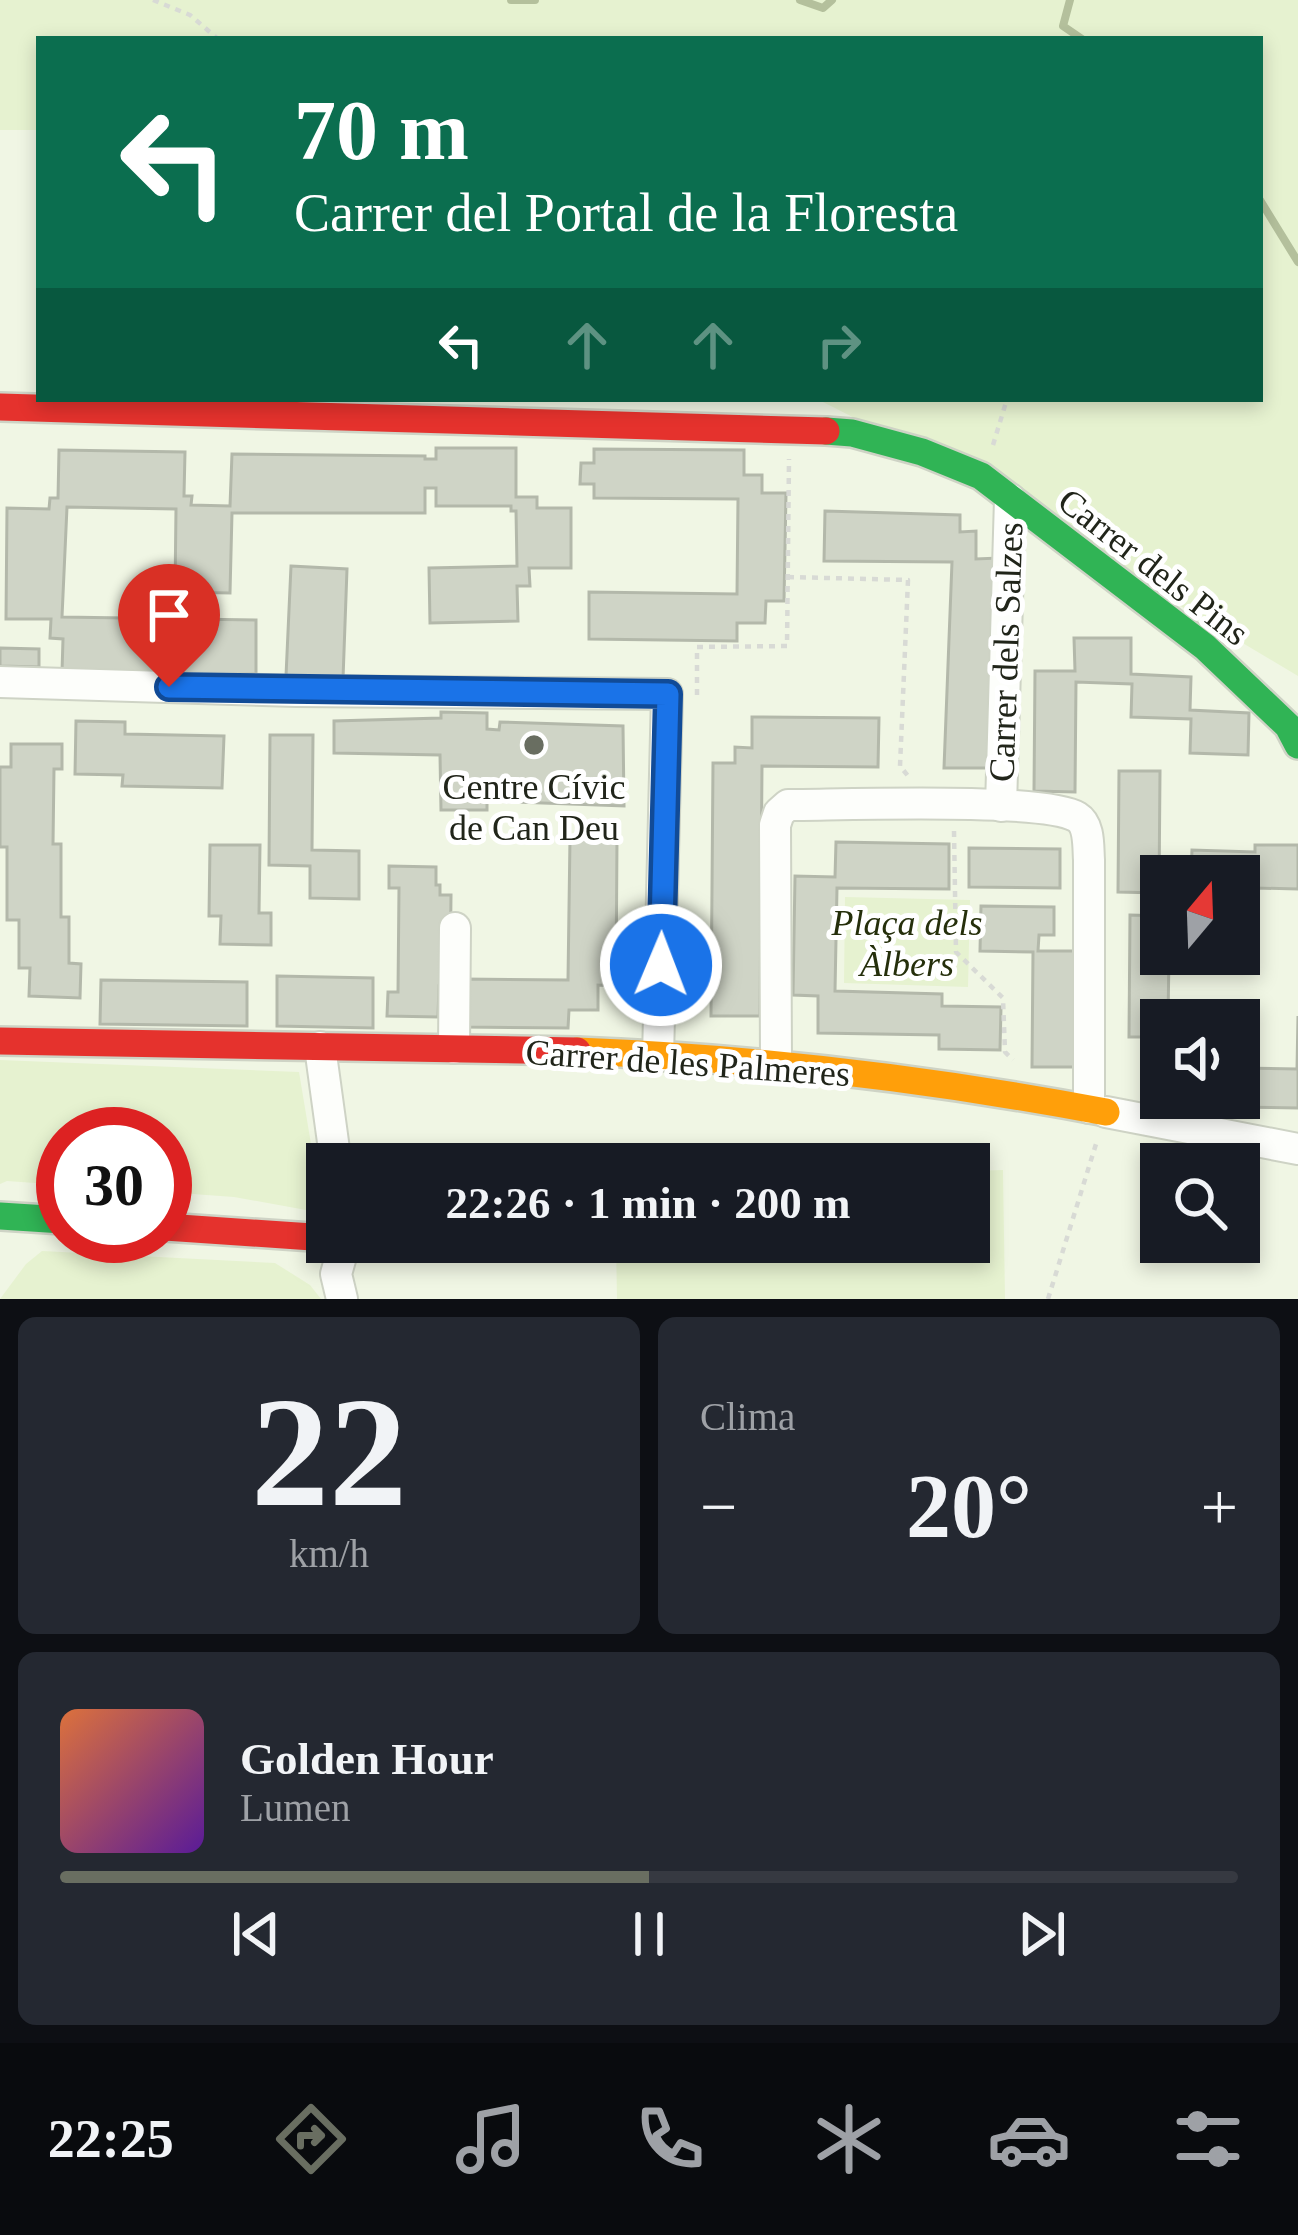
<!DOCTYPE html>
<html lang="es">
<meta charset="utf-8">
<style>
:root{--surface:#171b24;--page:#242831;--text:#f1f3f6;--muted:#9ea1a6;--line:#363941;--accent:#696e61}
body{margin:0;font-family:"Times New Roman",serif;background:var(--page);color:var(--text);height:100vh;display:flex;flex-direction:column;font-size:45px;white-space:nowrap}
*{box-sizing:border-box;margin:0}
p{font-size:39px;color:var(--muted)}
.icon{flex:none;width:66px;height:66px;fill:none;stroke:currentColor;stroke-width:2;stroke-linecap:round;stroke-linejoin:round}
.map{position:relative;height:1299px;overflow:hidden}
.side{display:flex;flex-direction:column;gap:18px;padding:18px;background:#0d0f14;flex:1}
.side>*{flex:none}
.banner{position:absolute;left:36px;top:36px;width:1227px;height:366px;border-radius:0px;box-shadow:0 6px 18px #0003;background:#0b6e4f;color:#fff;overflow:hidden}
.needle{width:78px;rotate:19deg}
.fabs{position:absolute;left:1140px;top:855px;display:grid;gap:24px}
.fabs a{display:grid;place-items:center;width:120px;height:120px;border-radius:0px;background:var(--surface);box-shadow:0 6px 18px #0003;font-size:60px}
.speed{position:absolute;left:36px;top:1107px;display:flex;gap:24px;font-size:60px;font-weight:700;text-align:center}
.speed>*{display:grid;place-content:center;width:156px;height:156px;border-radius:50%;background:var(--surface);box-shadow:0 6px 18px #0003;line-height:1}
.speed .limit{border:18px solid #d22;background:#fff;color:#111}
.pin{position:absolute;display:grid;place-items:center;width:102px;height:102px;color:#fff;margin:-123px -51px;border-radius:50% 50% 50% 0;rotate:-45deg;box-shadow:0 0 12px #0007}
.pin .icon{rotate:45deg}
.me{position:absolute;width:132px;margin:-66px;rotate:1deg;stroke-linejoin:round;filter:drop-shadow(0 0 9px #0008)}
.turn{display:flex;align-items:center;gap:42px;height:252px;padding:0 60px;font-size:54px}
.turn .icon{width:156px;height:156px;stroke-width:2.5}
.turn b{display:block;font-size:84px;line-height:102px}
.lanes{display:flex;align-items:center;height:114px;padding:0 60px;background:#0003;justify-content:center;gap:60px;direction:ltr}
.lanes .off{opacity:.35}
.big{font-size:90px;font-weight:800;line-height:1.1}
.side .tile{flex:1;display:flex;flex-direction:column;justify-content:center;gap:18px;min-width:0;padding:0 42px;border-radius:18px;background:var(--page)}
.side .dial{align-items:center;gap:0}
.dial b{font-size:156px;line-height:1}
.song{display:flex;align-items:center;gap:36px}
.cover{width:144px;height:144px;border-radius:18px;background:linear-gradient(135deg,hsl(20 70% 55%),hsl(270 70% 35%))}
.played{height:12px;border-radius:6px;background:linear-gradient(90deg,var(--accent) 50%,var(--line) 50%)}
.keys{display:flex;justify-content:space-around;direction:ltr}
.heat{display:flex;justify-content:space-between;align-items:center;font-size:66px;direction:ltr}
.side .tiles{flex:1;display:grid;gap:18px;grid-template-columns:1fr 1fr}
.tile:last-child{grid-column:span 2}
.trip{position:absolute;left:306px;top:1143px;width:684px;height:120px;border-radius:0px;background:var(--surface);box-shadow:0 6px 18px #0003;font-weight:800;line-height:120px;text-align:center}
.dock{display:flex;height:192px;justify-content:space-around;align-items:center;background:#090b0e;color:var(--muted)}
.dock .icon{width:84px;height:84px}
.dock .active{color:var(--accent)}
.dock b{font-size:54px;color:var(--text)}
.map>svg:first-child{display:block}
</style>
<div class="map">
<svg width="1298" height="1299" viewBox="0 0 1298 1299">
<rect width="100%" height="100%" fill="#f0f6e4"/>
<g fill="#e6f2d0">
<polygon points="0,0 1298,0 1298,676 922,452 817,399 1260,399 1260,39 39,39 39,130 0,130"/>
<polygon points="845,897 970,900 968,987 844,983"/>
<polygon points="0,1060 299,1072 320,1198 317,1212 234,1197 165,1192 165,1134 63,1134 63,1185 7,1181 0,1184"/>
<polygon points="1003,1170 1005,1299 617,1299 616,1242 969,1242 969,1171"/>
<polygon points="42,1251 275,1263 310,1285 321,1299 0,1299 26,1264"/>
</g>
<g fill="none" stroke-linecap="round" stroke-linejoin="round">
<g stroke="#b4c09c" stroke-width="8">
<polyline points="511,0 535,0"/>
<polyline points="800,0 823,8 832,0"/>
<polyline points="1070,0 1063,26 1082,39"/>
<polyline points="1260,200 1298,262"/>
</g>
</g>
<g fill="#cfd4c6" stroke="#b3b8aa" stroke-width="3">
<polygon points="436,448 516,448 516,497 537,497 537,508 571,508 571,568 529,568 530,586 517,586 518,621 430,623 429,568 517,566 516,511 511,511 511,506 436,506 436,488 425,488 425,513 232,513 230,593 175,592 176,509 67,507 62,617 256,620 256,674 62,672 63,639 50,638 51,619 6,619 7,508 49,509 50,498 58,498 59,450 185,452 184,496 192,496 191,505 230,506 232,454 425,456 425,459 436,459"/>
<polygon points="594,449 744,450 744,475 762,475 762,493 786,493 784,601 766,601 765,623 737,623 737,641 589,639 589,592 737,594 738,499 594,498 594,484 580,484 581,463 594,463"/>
<polygon points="825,511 960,515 960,532 976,531 976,559 998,558 994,768 944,768 952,562 824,561"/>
<polygon points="291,566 347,569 343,679 286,676"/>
<polygon points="1074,638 1131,638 1131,674 1191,677 1190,710 1249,713 1248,755 1190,753 1191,719 1131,717 1132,684 1076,682 1075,792 1034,791 1035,671 1075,671"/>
<polygon points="0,648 39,649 39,667 0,666"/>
<polygon points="441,712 487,713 487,729 499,730 500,722 623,726 624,806 487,801 487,810 441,810 440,755 334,753 334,721 441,718"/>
<polygon points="752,717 879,718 878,767 762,766 760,1016 711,1016 713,763 735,763 735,747 752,748"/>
<polygon points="76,721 125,722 125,734 224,736 222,788 122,786 123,775 75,774"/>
<polygon points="270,735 313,735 312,850 359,851 359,899 310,898 310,866 269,865"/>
<polygon points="11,744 62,744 62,769 54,769 53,844 61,844 61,917 69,917 69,963 81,964 80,998 29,996 30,968 19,968 19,920 7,920 7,847 0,847 0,767 11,767"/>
<polygon points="1119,771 1160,771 1159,893 1118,892"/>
<polygon points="584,827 605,827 605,839 617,839 616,986 598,985 598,1010 569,1010 568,1028 463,1027 464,979 568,980 570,838 584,839"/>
<polygon points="836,842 949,844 949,889 837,888 835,991 942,994 942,1006 1001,1007 1000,1050 939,1049 939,1035 818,1033 818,996 793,995 795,876 835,877"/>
<polygon points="210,845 260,845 259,913 271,913 271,945 220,944 221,916 209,916"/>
<polygon points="1255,845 1298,845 1298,889 1256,888 1256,895 1239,895 1239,876 1191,876 1192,850 1255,852"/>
<polygon points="969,848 1060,849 1060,888 969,887"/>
<polygon points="389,866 436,867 436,885 440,885 440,895 451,895 450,987 439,986 438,1017 387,1016 388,992 398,992 399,888 389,888"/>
<polygon points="981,906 1054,907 1054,935 1039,935 1038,951 1077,951 1075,1067 1032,1067 1033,952 980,951"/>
<polygon points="1130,915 1161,916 1161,954 1169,954 1168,1020 1161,1020 1161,1037 1129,1037"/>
<polygon points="277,976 373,978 373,1028 277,1026"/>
<polygon points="101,980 247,982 247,1026 100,1024"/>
<polygon points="1298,1016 1298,1108 1231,1107 1231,1098 1239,1098 1239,1068 1297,1069"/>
</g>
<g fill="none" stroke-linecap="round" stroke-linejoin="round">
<g stroke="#ced3c5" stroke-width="34">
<g id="street">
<polyline points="0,682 296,691 667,694 658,1057"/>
<polyline points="1001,806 1010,499"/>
<polyline points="320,1047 336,1164"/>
<polyline points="454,1048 455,928"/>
<path d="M776,1062L775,825L779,813L788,805C839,805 1044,797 1077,817C1090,825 1088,847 1089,860V1108"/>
<polyline points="1106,1112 1298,1149"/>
<polyline points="342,1299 336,1274 345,1242"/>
</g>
</g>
<g stroke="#ced3c5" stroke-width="32">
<g id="fast">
<polyline points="826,431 852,433 922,452 981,476 1205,647 1288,726 1298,745"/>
<polyline points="0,1216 63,1220"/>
</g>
</g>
<g stroke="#ced3c5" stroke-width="32">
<path id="slow" d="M577,1051C755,1058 931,1079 1106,1112"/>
</g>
<g stroke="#ced3c5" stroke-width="32">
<g id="jam">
<polyline points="0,407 826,431"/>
<polyline points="0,1041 577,1051"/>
<polyline points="165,1227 327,1238"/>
</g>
</g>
<g stroke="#d8dad5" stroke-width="4.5" stroke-dasharray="6 6" stroke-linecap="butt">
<polyline points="153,0 190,15 218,39"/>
<polyline points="993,445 1007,399"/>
<polyline points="788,577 908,580 900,766 908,776"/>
<polyline points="697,695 697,647 787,646 789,459"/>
<polyline points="954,831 956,952 1003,998 1005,1052 1013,1060"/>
<polyline points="1048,1299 1096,1144"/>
</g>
<use href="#street" stroke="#fdfefb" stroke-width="30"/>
<use href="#fast" stroke="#30b455" stroke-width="27"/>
<use href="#slow" stroke="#ff9f0a" stroke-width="27"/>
<use href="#jam" stroke="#e5322d" stroke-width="27"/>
</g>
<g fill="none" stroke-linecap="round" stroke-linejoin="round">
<g stroke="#114b97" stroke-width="30">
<polyline id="route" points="169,687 668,694 661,965"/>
</g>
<use href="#route" stroke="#1a73e8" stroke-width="21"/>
</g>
<circle fill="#696e61" stroke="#fff" stroke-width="4.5" cx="534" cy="745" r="12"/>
<g text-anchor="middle" stroke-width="10" stroke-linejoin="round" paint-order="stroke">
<g font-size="36" fill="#21251a" stroke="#fff">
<text transform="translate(1154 566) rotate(38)" y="13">Carrer dels Pins</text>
<text transform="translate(1005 652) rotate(-88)" y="13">Carrer dels Salzes</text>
<text transform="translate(688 1062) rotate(4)" y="13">Carrer de les Palmeres</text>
</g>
<g font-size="36" fill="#21251a" stroke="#fff">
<text x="534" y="799">Centre Cívic<tspan x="534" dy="41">de Can Deu</tspan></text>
</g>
<g font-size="36" font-style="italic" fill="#252f0b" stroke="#fff">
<text x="907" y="935">Plaça dels<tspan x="907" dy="41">Àlbers</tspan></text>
</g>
</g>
</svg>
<div class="fabs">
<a><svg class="needle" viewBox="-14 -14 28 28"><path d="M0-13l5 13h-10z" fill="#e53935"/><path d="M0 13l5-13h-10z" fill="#9ea1a6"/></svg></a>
<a><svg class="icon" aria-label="sound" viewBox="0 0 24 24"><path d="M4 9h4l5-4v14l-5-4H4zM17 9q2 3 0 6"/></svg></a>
<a><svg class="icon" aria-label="search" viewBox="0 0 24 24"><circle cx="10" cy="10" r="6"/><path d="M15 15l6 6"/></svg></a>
</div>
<div class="speed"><div class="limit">30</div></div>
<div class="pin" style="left:169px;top:687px;background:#d93025"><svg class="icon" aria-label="arrive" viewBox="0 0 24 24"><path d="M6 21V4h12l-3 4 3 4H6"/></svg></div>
<svg class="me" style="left:661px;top:965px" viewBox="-20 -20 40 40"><circle r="17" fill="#1a73e8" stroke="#fff" stroke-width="3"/><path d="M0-11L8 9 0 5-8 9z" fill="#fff"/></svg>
<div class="trip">22:26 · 1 min · 200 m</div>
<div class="banner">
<div class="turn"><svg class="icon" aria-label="left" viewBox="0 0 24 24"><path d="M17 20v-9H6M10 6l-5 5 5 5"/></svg><div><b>70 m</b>Carrer del Portal de la Floresta</div></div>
<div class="lanes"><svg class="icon" aria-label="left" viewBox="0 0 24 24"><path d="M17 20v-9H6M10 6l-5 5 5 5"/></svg><svg class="icon off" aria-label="ahead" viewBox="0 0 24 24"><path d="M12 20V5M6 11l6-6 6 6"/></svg><svg class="icon off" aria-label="ahead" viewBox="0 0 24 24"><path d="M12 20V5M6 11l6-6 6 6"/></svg><svg class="icon off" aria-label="right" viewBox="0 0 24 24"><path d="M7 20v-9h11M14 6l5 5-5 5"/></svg></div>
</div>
</div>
<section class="side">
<div class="tiles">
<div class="tile dial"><b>22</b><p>km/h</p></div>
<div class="tile"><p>Clima</p>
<div class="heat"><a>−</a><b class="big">20°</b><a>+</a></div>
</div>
<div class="tile">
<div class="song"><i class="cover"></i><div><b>Golden Hour</b><p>Lumen</p></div></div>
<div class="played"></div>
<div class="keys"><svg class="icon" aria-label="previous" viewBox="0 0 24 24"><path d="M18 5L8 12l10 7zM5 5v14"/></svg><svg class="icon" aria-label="pause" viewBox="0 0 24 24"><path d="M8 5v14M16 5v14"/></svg><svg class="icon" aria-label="next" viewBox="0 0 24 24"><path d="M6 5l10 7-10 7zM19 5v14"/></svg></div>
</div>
</div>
</section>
<nav class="dock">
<b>22:25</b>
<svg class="icon active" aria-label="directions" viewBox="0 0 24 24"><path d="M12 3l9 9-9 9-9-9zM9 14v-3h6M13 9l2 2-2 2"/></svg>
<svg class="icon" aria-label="music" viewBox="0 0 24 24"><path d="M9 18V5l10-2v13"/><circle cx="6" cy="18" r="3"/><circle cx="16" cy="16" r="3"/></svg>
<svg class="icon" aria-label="phone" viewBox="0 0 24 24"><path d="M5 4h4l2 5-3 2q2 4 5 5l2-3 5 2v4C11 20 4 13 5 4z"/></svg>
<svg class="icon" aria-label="climate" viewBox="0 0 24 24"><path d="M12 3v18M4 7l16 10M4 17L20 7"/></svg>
<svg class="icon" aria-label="car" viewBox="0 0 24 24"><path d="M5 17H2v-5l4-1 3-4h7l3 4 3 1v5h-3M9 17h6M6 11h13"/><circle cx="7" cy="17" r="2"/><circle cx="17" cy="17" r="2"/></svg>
<svg class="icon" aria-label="filters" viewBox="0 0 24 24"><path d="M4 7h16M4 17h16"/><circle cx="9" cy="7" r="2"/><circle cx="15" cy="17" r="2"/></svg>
</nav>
